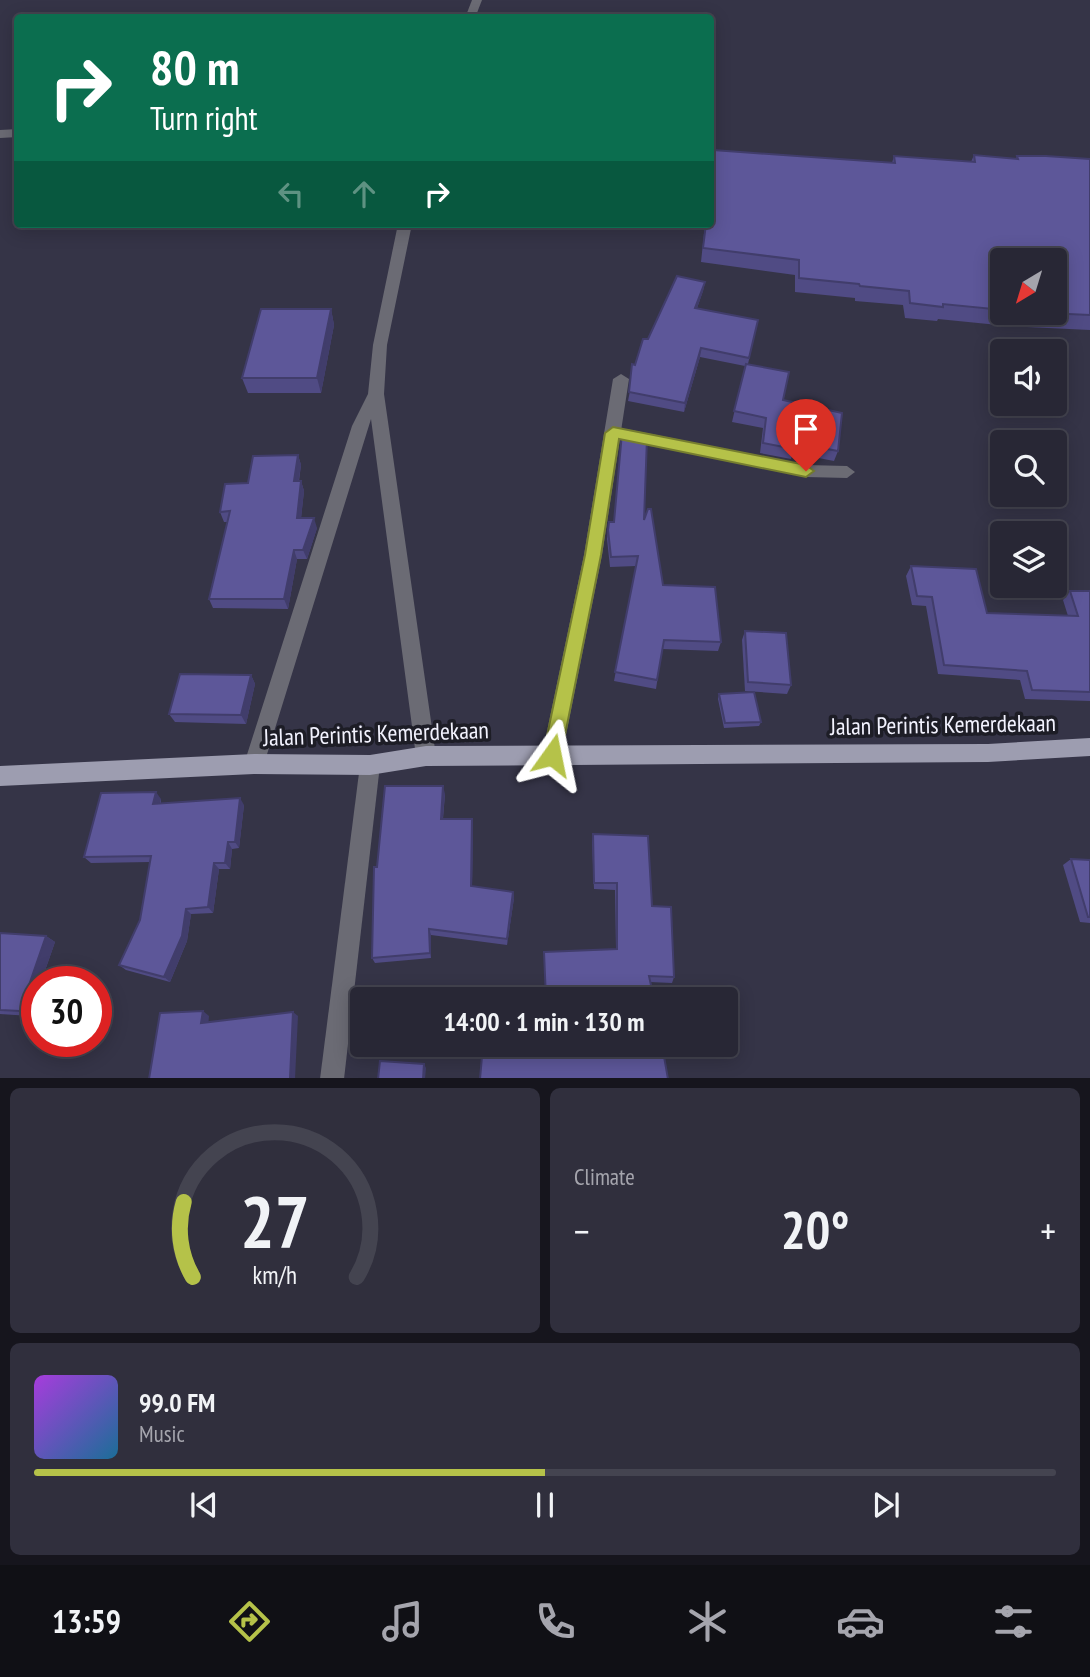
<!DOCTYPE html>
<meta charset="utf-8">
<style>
:root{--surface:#282735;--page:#302f3d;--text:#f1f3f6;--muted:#a5a5ad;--line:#444450;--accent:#b5c249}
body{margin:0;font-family:"PT Sans Narrow",sans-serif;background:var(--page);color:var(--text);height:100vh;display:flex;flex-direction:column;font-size:26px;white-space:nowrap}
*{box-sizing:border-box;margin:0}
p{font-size:23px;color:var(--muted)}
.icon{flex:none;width:38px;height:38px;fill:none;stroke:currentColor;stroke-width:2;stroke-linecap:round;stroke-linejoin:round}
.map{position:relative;height:1078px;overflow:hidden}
.sheet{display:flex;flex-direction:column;gap:10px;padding:10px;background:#16151d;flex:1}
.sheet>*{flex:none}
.top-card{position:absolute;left:14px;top:14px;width:700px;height:214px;border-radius:7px;box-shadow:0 4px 18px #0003,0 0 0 2px var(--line);background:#0b6e4f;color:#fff;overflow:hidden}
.needle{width:46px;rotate:218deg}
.controls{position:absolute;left:990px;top:248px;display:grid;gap:14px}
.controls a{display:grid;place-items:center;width:77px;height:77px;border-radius:7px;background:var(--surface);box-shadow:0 4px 18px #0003,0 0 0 2px var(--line);font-size:35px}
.speed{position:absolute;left:21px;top:966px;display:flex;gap:14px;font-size:35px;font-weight:700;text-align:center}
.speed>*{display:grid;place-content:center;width:91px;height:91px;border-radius:50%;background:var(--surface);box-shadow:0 4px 18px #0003,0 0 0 2px var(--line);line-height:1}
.speed .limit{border:10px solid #d22;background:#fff;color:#111}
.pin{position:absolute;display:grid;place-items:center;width:60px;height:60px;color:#fff;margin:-72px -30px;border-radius:50% 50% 50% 0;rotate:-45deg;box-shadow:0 0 7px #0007}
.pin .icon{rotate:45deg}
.me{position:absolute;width:77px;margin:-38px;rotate:12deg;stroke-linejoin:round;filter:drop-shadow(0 0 5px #0008)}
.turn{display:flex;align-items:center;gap:24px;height:147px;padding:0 21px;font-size:32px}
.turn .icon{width:91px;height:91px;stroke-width:2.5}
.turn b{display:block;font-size:49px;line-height:60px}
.lanes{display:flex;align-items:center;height:66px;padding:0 21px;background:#0003;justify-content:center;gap:35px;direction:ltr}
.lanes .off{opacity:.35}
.big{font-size:52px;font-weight:700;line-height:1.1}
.sheet .card{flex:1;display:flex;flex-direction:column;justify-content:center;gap:10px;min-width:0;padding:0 24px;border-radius:10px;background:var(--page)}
.sheet .dial{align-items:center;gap:0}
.dial svg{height:182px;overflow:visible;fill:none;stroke:var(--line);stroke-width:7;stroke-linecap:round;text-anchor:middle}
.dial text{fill:var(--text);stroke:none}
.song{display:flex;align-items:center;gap:21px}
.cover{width:84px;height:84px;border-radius:10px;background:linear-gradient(135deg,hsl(280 70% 55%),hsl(200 70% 35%))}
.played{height:7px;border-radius:4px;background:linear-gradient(90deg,var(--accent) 50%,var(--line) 50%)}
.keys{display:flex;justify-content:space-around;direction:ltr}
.heat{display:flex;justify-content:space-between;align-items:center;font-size:38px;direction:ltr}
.sheet .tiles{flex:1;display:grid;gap:10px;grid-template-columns:1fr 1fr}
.card:last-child{grid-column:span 2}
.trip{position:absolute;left:350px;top:987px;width:388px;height:70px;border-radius:7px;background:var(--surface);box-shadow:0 4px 18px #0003,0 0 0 2px var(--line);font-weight:700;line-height:70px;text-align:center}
.dock{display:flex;height:112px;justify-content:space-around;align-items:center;background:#101015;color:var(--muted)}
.dock .icon{width:49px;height:49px}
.dock .current{color:var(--accent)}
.dock b{font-size:32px;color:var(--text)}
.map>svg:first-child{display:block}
</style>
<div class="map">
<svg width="1090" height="1079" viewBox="0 0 1090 1079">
<rect width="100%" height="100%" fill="#353447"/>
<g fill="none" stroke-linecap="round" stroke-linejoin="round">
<g fill="#6b6b74" fill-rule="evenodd">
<polygon points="472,0 482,0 475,18 465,18"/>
<polygon points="18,129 18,137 0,138 0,130"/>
<polygon points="398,224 412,224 387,345 384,394 436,756 433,763 426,766 419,763 416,756 371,419 264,764 261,771 254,774 247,771 244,764 352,426 368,394 373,345"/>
<polygon points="621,374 629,379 621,431 626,429 806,465 847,466 855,472 847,478 806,477 620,438 602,555 562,755 559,762 552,765 545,762 542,755 584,555 613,379"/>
<polygon points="370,755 377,758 380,765 344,1079 320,1079 360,765 363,758"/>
</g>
<polygon fill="#9d9db0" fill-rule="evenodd" points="1090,738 1090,756 988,762 426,766 370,775 254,774 0,786 0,766 254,754 370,755 426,746 988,744"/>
</g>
<g fill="#504b84" fill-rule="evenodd">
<path d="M713,150L892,163L894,156L971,162L974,155L1016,159L1017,156L1090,159V330L1008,326L938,319L937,321L905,318L903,305L855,301V298L795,292V275L701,262L705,224H710V172ZM1003,261L1055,313H1003Z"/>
<polygon points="705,282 703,291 697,308 758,320 748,364 783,400 838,451 834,461 793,453 791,459 760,453 763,428 732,422 745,366 700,357 684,412 628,401 635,365 648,339"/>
<polygon points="331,309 334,325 321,393 248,393 242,378"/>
<polygon points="298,455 301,465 299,481 301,481 304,491 301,518 317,528 307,559 297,559 288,609 213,608 209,599 228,522 224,522 220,512 248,483"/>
<polygon points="644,520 663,585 721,642 718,651 662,649 656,689 614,681 636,566 610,567 607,539 608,530 614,522"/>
<polygon points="911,566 987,613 1068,616 1063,600 1070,591 1090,591 1090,701 1025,699 1020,680 938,674 926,606 912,605 906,576"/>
<polygon points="745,631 791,685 787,694 745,691 742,640"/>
<polygon points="251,675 255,684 246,724 175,722 169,714"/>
<polygon points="719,694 761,722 759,726 724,728 718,699"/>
<polygon points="445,794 443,819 472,819 473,826 472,886 513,892 514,898 507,945 431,935 431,958 375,963 372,958 377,867"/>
<polygon points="161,799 161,803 244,805 239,848 232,849 230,869 219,869 213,913 191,914 187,941 170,982 126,970 119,965 140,920 150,862 91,863 84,857"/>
<polygon points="593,834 652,906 674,977 672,983 650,982 616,949 615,890 594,889 592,842"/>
<polygon points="1071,859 1090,860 1090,923 1080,922 1063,865"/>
<polygon points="0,933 46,936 55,942 41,982 37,982 30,1016 0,1014"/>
</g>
<g fill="#413d6b">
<polygon points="705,282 703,291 694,317 695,308"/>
<polygon points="331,309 334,325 321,393 317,378"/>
<polygon points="701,348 700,357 684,412 685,403"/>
<polygon points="298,455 301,465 297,491 294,481"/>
<polygon points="301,481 304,491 300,528 297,518"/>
<polygon points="314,518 317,528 307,559 303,550"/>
<polygon points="294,550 297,559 288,609 284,599"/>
<polygon points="251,675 255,684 246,724 241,715"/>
<polygon points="443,786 445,794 442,826 441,819"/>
<polygon points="156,792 161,799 159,810 153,804"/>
<polygon points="240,798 244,805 239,848 235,842"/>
<polygon points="472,819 473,826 472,892 471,886"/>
<polygon points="228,842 232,849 230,869 225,863"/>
<polygon points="214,863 219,869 213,913 208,907"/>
<polygon points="513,892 514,898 507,945 507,939"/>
<polygon points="186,909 191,914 187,941 170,982 164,977"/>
<polygon points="429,929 431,935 431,958 430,953"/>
<polygon points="46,936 55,942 41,982 37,982 37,995 30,1016 20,1011"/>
<polygon points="203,1011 209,1016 208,1028 201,1023"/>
<polygon points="293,1012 298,1016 295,1079 290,1079"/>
<polygon points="424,1064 426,1068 425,1079 423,1079"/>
</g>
<g fill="#5d5799" stroke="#413d6b" stroke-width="2">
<polygon points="713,150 895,163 894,156 975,162 974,155 1018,159 1017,156 1046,156 1090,159 1090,315 1046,313 1055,313 1055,261 1003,261 1003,310 943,304 943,307 910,303 909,291 860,286 859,284 799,278 799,260 703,248 706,224 710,224 710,179"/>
<polygon points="677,276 705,282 695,308 758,320 749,358 701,348 685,403 629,392 632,364 635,365 643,339 648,339"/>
<polygon points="261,309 331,309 317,378 242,378"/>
<polygon points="746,364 789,372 783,400 842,413 838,451 795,443 794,449 763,443 766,418 734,411"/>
<polygon points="622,433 647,438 644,520 648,509 651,509 663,585 715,587 721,642 664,640 657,680 615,672 638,556 611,557 608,530 609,522 614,522"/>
<polygon points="298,455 294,481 301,481 297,518 314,518 303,550 294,550 284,599 209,599 230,511 220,512 225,484 248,483 253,456"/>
<polygon points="911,566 976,569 987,613 1078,616 1070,591 1090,591 1090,692 1032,690 1027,671 944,665 932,597 917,596"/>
<polygon points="745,631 786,633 791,685 748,682"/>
<polygon points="180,674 251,675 241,715 169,714"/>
<polygon points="754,692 761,722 725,723 719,694"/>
<polygon points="385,786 443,786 441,819 472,819 471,886 513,892 507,939 429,929 430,953 372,958 374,867 377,867"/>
<polygon points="156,792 153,804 240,798 235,842 228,842 225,863 214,863 208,907 186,909 182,936 164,977 119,965 140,920 151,856 84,857 101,793"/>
<polygon points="593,834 648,836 652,906 671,907 674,977 649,976 654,999 546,999 544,952 617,949 617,883 594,883"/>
<polygon points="1071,859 1090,860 1090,917 1088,917"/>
<polygon points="0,933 46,936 20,1011 0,1010"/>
<polygon points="203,1011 201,1023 293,1012 290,1079 149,1079 160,1013"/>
<polygon points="483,1045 549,1049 549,1045 662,1045 668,1079 480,1079"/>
<polygon points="380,1061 424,1064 423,1079 378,1079"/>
</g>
<polygon fill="#b5c249" stroke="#767e2f" stroke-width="2" points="613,427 806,465 814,471 806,477 619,439 601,555 561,755 559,761 552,764 545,761 543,755 585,555 605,433"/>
<g text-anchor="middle" stroke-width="7" stroke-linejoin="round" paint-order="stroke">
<g font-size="24" fill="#f2f2fe" stroke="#1d1d26">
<text transform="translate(943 725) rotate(-1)" y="8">Jalan Perintis Kemerdekaan</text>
<text transform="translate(376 734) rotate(-2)" y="8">Jalan Perintis Kemerdekaan</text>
</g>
</g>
</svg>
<div class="controls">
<a><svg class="needle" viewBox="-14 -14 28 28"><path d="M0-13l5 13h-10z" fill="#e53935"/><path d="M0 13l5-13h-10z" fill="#a5a5ad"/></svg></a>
<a><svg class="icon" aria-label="sound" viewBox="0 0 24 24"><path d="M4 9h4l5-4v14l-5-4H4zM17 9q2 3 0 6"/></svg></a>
<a><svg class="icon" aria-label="search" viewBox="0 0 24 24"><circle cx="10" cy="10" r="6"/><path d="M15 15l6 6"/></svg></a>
<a><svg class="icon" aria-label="layers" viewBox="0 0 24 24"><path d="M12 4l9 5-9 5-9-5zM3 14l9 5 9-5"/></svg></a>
</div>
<div class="speed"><div class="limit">30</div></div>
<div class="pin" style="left:806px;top:471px;background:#d93025"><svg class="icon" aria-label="arrive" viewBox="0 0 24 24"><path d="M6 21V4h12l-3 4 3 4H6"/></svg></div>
<svg class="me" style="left:552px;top:755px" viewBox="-20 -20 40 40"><path d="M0-17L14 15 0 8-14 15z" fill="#b5c249" stroke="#fff" stroke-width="4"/></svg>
<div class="trip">14:00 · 1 min · 130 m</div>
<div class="top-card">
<div class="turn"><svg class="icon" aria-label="right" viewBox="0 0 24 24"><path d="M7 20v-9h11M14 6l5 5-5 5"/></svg><div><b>80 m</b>Turn right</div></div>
<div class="lanes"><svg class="icon off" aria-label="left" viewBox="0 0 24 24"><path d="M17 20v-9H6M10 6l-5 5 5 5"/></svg><svg class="icon off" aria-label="ahead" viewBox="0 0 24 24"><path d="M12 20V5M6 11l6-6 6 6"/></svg><svg class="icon" aria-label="right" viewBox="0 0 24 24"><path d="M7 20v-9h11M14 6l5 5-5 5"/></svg></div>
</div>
</div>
<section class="sheet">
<div class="tiles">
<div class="card dial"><svg viewBox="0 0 100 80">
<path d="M14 69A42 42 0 1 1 86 69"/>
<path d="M14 69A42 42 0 0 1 10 36" stroke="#b5c249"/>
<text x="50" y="56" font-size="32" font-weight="700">27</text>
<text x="50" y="72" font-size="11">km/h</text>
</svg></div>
<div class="card"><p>Climate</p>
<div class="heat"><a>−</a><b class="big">20°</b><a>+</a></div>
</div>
<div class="card">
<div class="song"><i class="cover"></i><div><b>99.0 FM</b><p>Music</p></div></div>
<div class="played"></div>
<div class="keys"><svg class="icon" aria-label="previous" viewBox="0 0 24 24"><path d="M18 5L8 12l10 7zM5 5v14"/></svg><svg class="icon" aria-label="pause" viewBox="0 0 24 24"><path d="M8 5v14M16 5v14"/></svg><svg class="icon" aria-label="next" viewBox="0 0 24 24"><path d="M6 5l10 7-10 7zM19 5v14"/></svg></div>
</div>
</div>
</section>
<nav class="dock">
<b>13:59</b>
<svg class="icon current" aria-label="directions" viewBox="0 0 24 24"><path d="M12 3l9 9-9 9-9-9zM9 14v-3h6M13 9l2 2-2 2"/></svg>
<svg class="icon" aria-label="music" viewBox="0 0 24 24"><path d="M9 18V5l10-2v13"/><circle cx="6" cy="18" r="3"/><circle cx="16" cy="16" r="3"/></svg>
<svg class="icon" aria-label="phone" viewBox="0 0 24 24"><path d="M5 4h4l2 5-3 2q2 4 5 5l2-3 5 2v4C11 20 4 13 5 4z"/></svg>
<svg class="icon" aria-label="climate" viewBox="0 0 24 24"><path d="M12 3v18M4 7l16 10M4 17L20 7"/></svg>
<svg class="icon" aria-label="car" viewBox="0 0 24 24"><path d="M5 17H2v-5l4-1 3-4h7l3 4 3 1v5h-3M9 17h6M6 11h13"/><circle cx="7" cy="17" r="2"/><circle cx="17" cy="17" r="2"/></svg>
<svg class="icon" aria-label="filters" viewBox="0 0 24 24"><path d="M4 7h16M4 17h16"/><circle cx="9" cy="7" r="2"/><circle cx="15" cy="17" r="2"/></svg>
</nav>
